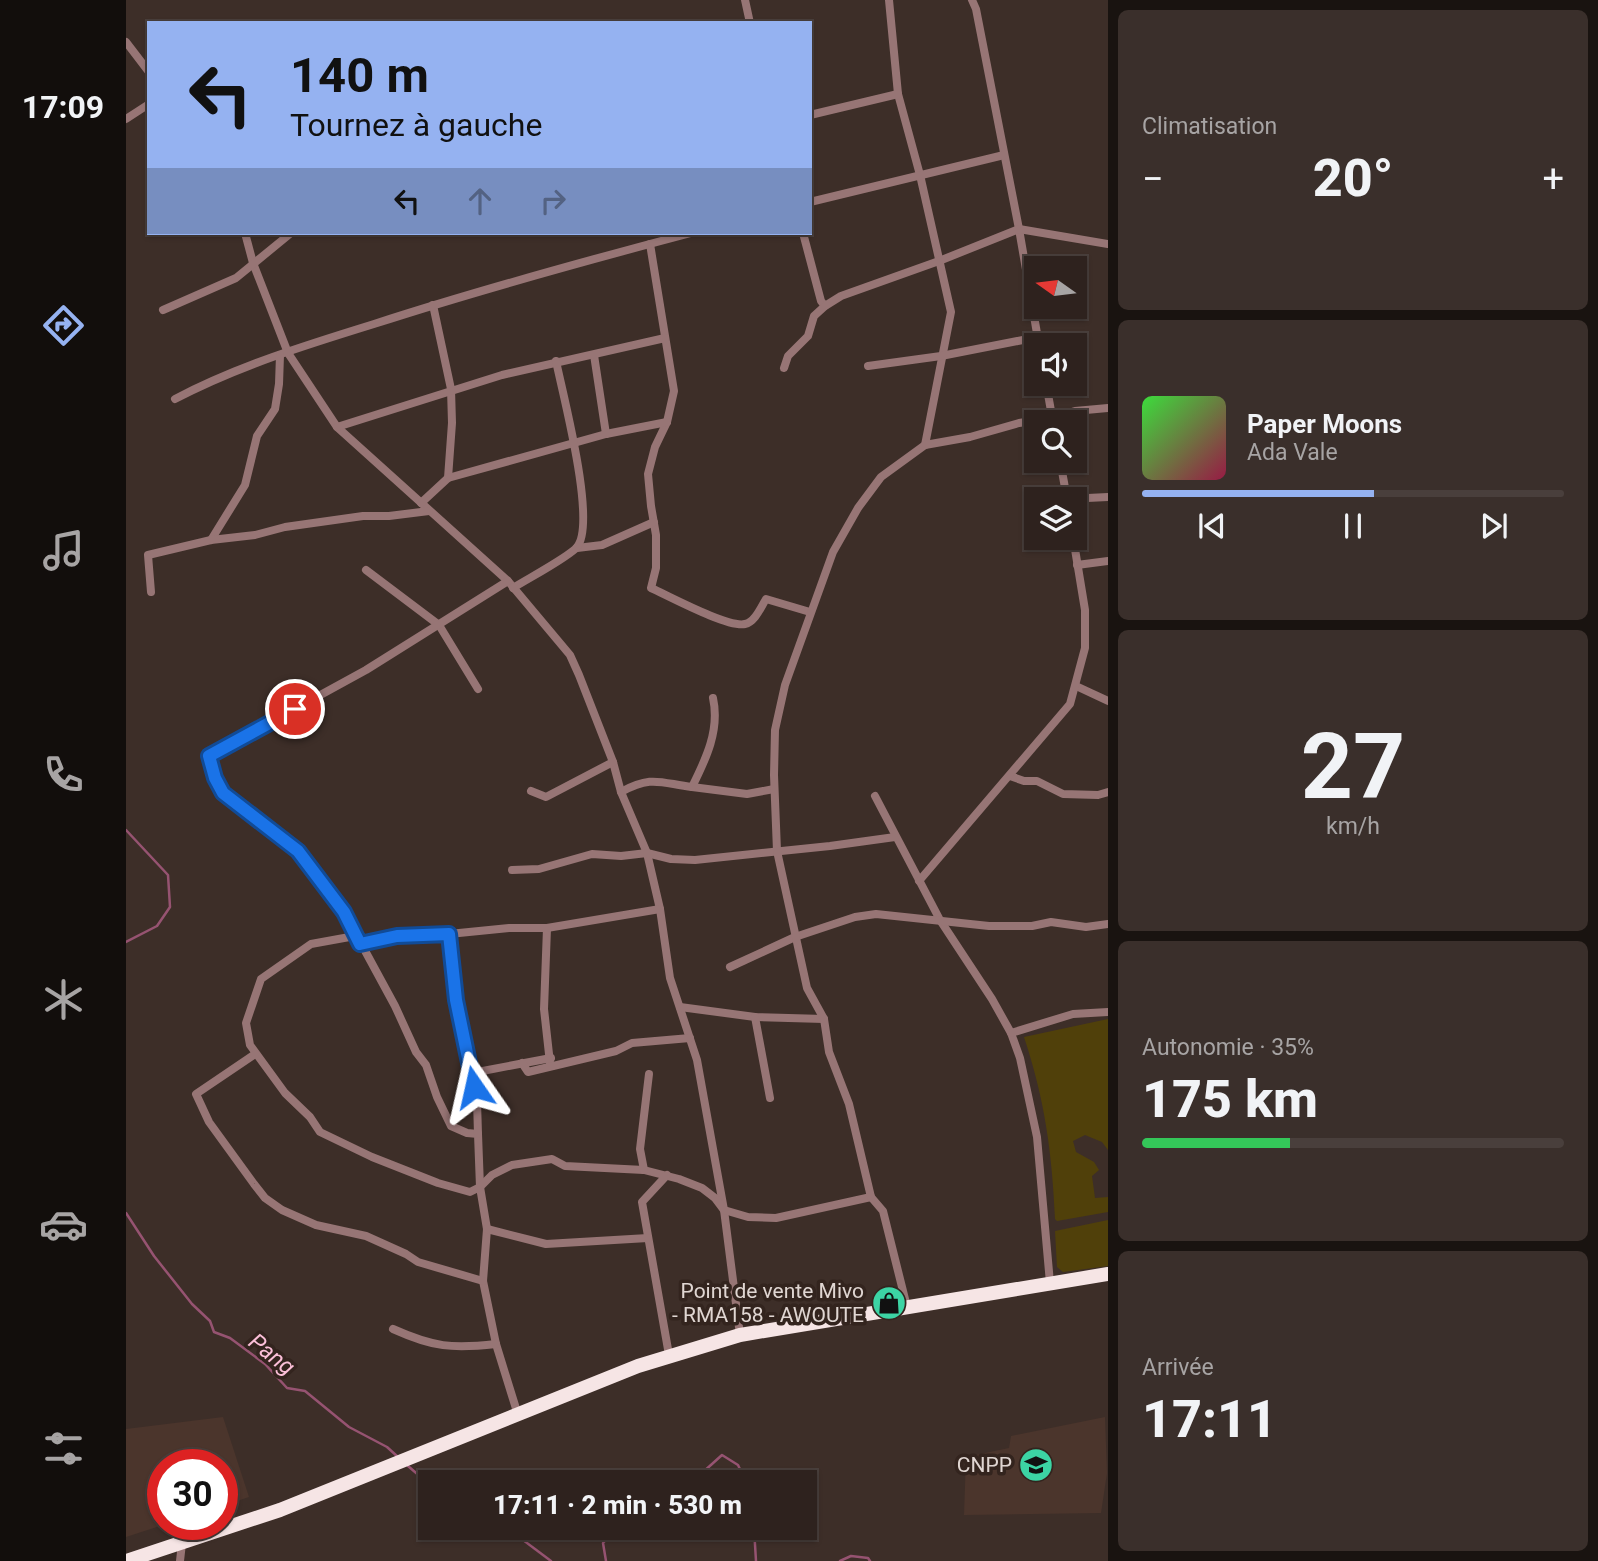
<!DOCTYPE html>
<html lang="fr">
<meta charset="utf-8">
<style>
:root{--surface:#2e221e;--page:#3a2f2b;--text:#f1f3f6;--muted:#a7a4a4;--line:#493f3c;--accent:#95b2f1}
body{margin:0;font-family:Roboto,sans-serif;background:var(--page);color:var(--text);height:100vh;display:flex;flex-direction:column;font-size:26px;white-space:nowrap}
*{box-sizing:border-box;margin:0}
p{font-size:23px;color:var(--muted)}
.icon{flex:none;width:38px;height:38px;fill:none;stroke:currentColor;stroke-width:2;stroke-linecap:round;stroke-linejoin:round}
.map{position:relative;flex:1;overflow:hidden}
.details{display:flex;flex-direction:column;gap:10px;padding:10px;background:#191310;width:490px}
.details>*{flex:none}
.guide{position:absolute;left:21px;top:21px;width:665px;height:214px;border-radius:0px;box-shadow:0 2px 5px #0004,0 0 0 2px var(--line);background:#95b2f1;color:#111;overflow:hidden}
.needle{width:46px;rotate:284deg}
.buttons{position:absolute;left:898px;top:256px;display:grid;gap:14px}
.buttons a{display:grid;place-items:center;width:63px;height:63px;border-radius:0px;background:var(--surface);box-shadow:0 2px 5px #0004,0 0 0 2px var(--line);font-size:35px}
.speed{position:absolute;left:21px;top:1449px;display:flex;gap:14px;font-size:35px;font-weight:700;text-align:center}
.speed>*{display:grid;place-content:center;width:91px;height:91px;border-radius:50%;background:var(--surface);box-shadow:0 2px 5px #0004,0 0 0 2px var(--line);line-height:1}
.speed .limit{border:10px solid #d22;background:#fff;color:#111}
.pin{position:absolute;display:grid;place-items:center;width:60px;height:60px;color:#fff;margin:-30px;border:4px solid #fff;border-radius:50%;box-shadow:0 2px 7px #0007}
.me{position:absolute;width:77px;margin:-38px;rotate:349deg;stroke-linejoin:round;filter:drop-shadow(0 0 5px #0008)}
.turn{display:flex;align-items:center;gap:24px;height:147px;padding:0 28px;font-size:32px}
.turn .icon{width:91px;height:91px;stroke-width:2.5}
.turn b{display:block;font-size:49px;line-height:60px}
.lanes{display:flex;align-items:center;height:66px;padding:0 28px;background:#0003;justify-content:center;gap:35px;direction:ltr}
.lanes .off{opacity:.35}
.big{font-size:52px;font-weight:800;line-height:1.1}
.details .tile{flex:1;display:flex;flex-direction:column;justify-content:center;gap:10px;min-width:0;padding:0 24px;border-radius:10px;background:var(--page)}
.details .dial{align-items:center;gap:0}
.dial b{font-size:91px;line-height:1}
.song{display:flex;align-items:center;gap:21px}
.cover{width:84px;height:84px;border-radius:10px;background:linear-gradient(135deg,hsl(120 70% 55%),hsl(340 70% 35%))}
.played{height:7px;border-radius:4px;background:linear-gradient(90deg,var(--accent) 55%,var(--line) 55%)}
.keys{display:flex;justify-content:space-around;direction:ltr}
.heat{display:flex;justify-content:space-between;align-items:center;font-size:38px;direction:ltr}
.charge{height:10px;border-radius:5px;background:linear-gradient(90deg,#34c759 35%,var(--line) 0)}
.trip{position:absolute;left:292px;top:1470px;width:399px;height:70px;border-radius:0px;background:var(--surface);box-shadow:0 2px 5px #0004,0 0 0 2px var(--line);font-weight:800;line-height:70px;text-align:center}
main{display:flex;flex:1;min-height:0}
.tabs{display:flex;flex-direction:column;width:126px;justify-content:space-around;align-items:center;background:#120e0c;color:var(--muted)}
.tabs .icon{width:49px;height:49px}
.tabs .on{color:var(--accent)}
.tabs b{font-size:32px;color:var(--text)}
.map>svg:first-child{display:block}
</style>
<main>
<nav class="tabs">
<b>17:09</b>
<svg class="icon on" aria-label="directions" viewBox="0 0 24 24"><path d="M12 3l9 9-9 9-9-9zM9 14v-3h6M13 9l2 2-2 2"/></svg>
<svg class="icon" aria-label="music" viewBox="0 0 24 24"><path d="M9 18V5l10-2v13"/><circle cx="6" cy="18" r="3"/><circle cx="16" cy="16" r="3"/></svg>
<svg class="icon" aria-label="phone" viewBox="0 0 24 24"><path d="M5 4h4l2 5-3 2q2 4 5 5l2-3 5 2v4C11 20 4 13 5 4z"/></svg>
<svg class="icon" aria-label="climate" viewBox="0 0 24 24"><path d="M12 3v18M4 7l16 10M4 17L20 7"/></svg>
<svg class="icon" aria-label="car" viewBox="0 0 24 24"><path d="M5 17H2v-5l4-1 3-4h7l3 4 3 1v5h-3M9 17h6M6 11h13"/><circle cx="7" cy="17" r="2"/><circle cx="17" cy="17" r="2"/></svg>
<svg class="icon" aria-label="filters" viewBox="0 0 24 24"><path d="M4 7h16M4 17h16"/><circle cx="9" cy="7" r="2"/><circle cx="15" cy="17" r="2"/></svg>
</nav>
<div class="map">
<svg width="982" height="1561" viewBox="0 0 982 1561">
<rect width="100%" height="100%" fill="#3d2e28"/>
<g fill="#4b352c">
<polygon points="97,1417 123,1497 96,1506 96,1465 37,1465 37,1524 40,1524 0,1537 0,1429"/>
<polygon points="979,1417 981,1473 975,1513 838,1515 840,1457 883,1448 885,1436"/>
</g>
<g fill="#50400a">
<path d="M982,1019V1150L976,1142L959,1135L947,1141L950,1152L968,1162L973,1170L966,1176L969,1198L982,1197V1212L931,1221L929,1219C926,1152 919,1101 898,1037Z"/>
<polygon points="982,1220 982,1266 937,1272 931,1267 929,1231"/>
</g>
<g fill="none" stroke-linecap="round" stroke-linejoin="round">
<g stroke="#965371" stroke-width="2.5">
<polyline points="0,830 42,875 44,907 31,926 0,942"/>
<polyline points="0,1213 28,1256 66,1304 84,1321 88,1332 104,1338 139,1364 161,1388 179,1391 223,1427 261,1447 272,1457"/>
<polyline points="282,1466 304,1485"/>
<polyline points="566,1482 596,1455 612,1465 620,1482"/>
<polyline points="381,1528 425,1561"/>
<polyline points="628,1528 630,1561"/>
<polyline points="480,1561 477,1543 491,1528"/>
<polyline points="714,1561 725,1556 742,1558 744,1561"/>
</g>
<g stroke="#977575" stroke-width="8">
<polyline points="619,0 624,23"/>
<polyline points="763,0 772,94 794,175 825,312 799,445"/>
<polyline points="846,0 850,9 893,229 913,345"/>
<polyline points="0,42 23,72"/>
<polyline points="684,115 772,94"/>
<polyline points="0,119 23,104"/>
<polyline points="684,202 878,155"/>
<polyline points="119,233 127,263 162,353 211,427 382,581 444,655 453,675 487,762 495,792 521,853 534,909 544,978 571,1060 598,1210 614,1335"/>
<polyline points="677,233 695,301 699,306"/>
<path d="M524,244L548,391L541,422L529,447L522,474L525,506L530,535V568L525,588C543,596 602,628 619,624C629,622 635,607 640,599L684,612"/>
<polyline points="307,305 325,389 326,423 322,478"/>
<polyline points="37,310 110,278 165,233"/>
<polyline points="468,355 480,434"/>
<polyline points="742,366 815,356 912,337"/>
<polyline points="658,368 662,356 682,336 688,316 699,306 715,296 813,261 893,229 982,244"/>
<polyline points="920,383 927,422"/>
<path d="M49,399C112,366 180,345 248,324C353,290 459,261 565,233"/>
<polyline points="211,427 376,375 539,338"/>
<polyline points="934,460 941,499"/>
<polyline points="941,499 982,497"/>
<polyline points="295,503 322,478 480,434 541,422"/>
<polyline points="85,540 119,485 131,436 149,409 153,384 154,355"/>
<polyline points="451,548 476,545 528,522"/>
<polyline points="951,565 982,561"/>
<polyline points="240,570 313,625 352,689"/>
<polyline points="382,581 240,670 83,756 89,778 97,793 172,851 218,912 269,1006 290,1052 300,1065 311,1097 325,1126 341,1133 352,1134 354,1187 361,1229 357,1281 370,1344 392,1415"/>
<path d="M387,588C401,579 443,557 451,547C471,523 437,395 430,361"/>
<polyline points="25,592 22,555 85,540 129,535 159,527 237,516 263,516 303,511"/>
<polyline points="950,686 982,701"/>
<polyline points="884,776 898,781 911,781 937,794 972,795 982,792"/>
<polyline points="566,787 621,794 648,789"/>
<polyline points="405,791 420,797 487,762"/>
<path d="M495,792C526,775 534,783 566,787C580,759 594,730 587,698"/>
<polyline points="749,796 814,920 866,999 885,1033 894,1058 911,1137 924,1283"/>
<polyline points="386,870 413,869 466,854 495,856 521,853 545,859 569,860 704,846 769,837"/>
<polyline points="793,881 944,704 959,648 959,610 947,537"/>
<polyline points="421,928 418,1009 424,1063"/>
<polyline points="323,934 383,928 421,928 534,909"/>
<polyline points="229,936 185,944 135,979 120,1023 124,1045 159,1093 184,1117 194,1132 246,1157 312,1183 344,1192 354,1187 366,1175 386,1165 426,1159 439,1166 518,1170 553,1179 576,1188 589,1198 598,1210 622,1217 650,1218 745,1197"/>
<polyline points="234,944 271,935 323,934 330,1000 346,1073 425,1058"/>
<polyline points="604,967 669,937 729,917 750,914 863,926 906,926 925,922 960,927 982,924"/>
<polyline points="554,1007 629,1017 698,1019"/>
<polyline points="629,1017 644,1098"/>
<polyline points="885,1033 947,1014 982,1012"/>
<polyline points="129,1054 70,1094 83,1122 128,1184 139,1198 156,1210 190,1225 240,1236 280,1254 292,1262 357,1281"/>
<polyline points="396,1063 402,1072 490,1051 506,1043 564,1038"/>
<polyline points="346,1073 351,1101 352,1134"/>
<polyline points="518,1170 514,1149 523,1074"/>
<polyline points="541,1175 516,1202 543,1355"/>
<polyline points="361,1229 420,1244 522,1238"/>
<polyline points="781,1307 757,1211 745,1197 723,1104 703,1052 698,1019 681,988 651,851 648,775 649,730 659,685 707,552 732,508 755,477 799,445 844,437 893,423 926,418 949,411 982,408"/>
<path d="M267,1329C307,1347 326,1349 370,1344"/>
<polyline points="54,1561 56,1543"/>
</g>
<polyline stroke="#f6e5e5" stroke-width="14" points="0,1561 154,1510 512,1366 614,1335 982,1274"/>
</g>
<g fill="none" stroke-linecap="round" stroke-linejoin="round">
<g stroke="#114b97" stroke-width="18">
<polyline id="route" points="169,709 83,756 89,778 97,793 172,851 218,912 234,944 271,936 323,934 330,1000 348,1087"/>
</g>
<use href="#route" stroke="#1a73e8" stroke-width="12"/>
</g>
<defs>
<g id="shop-disc" transform="scale(1.75)"><circle r="9.5" fill="#3cd4a4" stroke="#33241e"/><path d="M-5-2.5h2.3a2.7 3.5 0 0 1 5.4 0H5L5.5 6h-11ZM-1.5-2.5h3a1.5 2.3 0 0 0-3 0Z" fill="#111"/></g>
<g id="university-disc" transform="scale(1.75)"><circle r="9.5" fill="#3cd4a4" stroke="#33241e"/><path d="M0-5L7-2L0 1L-7-2ZM-4 1L0 2.5L4 1V4Q0 6-4 4Z" fill="#111"/></g>
</defs>
<g fill-rule="evenodd">
<use href="#shop-disc" x="763" y="1303"/>
<use href="#university-disc" x="910" y="1465"/>
</g>
<g text-anchor="middle" stroke-width="7" stroke-linejoin="round" paint-order="stroke">
<g font-size="21" fill="#e0d6d2" stroke="#33241e" text-anchor="end">
<text x="738" y="1298">Point de vente Mivo<tspan x="738" dy="24">- RMA158 - AWOUTE</tspan></text>
<text x="886" y="1472">CNPP</text>
</g>
<g font-size="23" font-style="italic" fill="#fbbfd8" stroke="#33241e">
<text transform="translate(146 1354) rotate(38)" y="8">Pang</text>
</g>
</g>
</svg>
<div class="buttons">
<a><svg class="needle" viewBox="-14 -14 28 28"><path d="M0-13l5 13h-10z" fill="#e53935"/><path d="M0 13l5-13h-10z" fill="#a7a4a4"/></svg></a>
<a><svg class="icon" aria-label="sound" viewBox="0 0 24 24"><path d="M4 9h4l5-4v14l-5-4H4zM17 9q2 3 0 6"/></svg></a>
<a><svg class="icon" aria-label="search" viewBox="0 0 24 24"><circle cx="10" cy="10" r="6"/><path d="M15 15l6 6"/></svg></a>
<a><svg class="icon" aria-label="layers" viewBox="0 0 24 24"><path d="M12 4l9 5-9 5-9-5zM3 14l9 5 9-5"/></svg></a>
</div>
<div class="speed"><div class="limit">30</div></div>
<div class="pin" style="left:169px;top:709px;background:#d93025"><svg class="icon" aria-label="arrive" viewBox="0 0 24 24"><path d="M6 21V4h12l-3 4 3 4H6"/></svg></div>
<svg class="me" style="left:348px;top:1087px" viewBox="-20 -20 40 40"><path d="M0-17L14 15 0 8-14 15z" fill="#1a73e8" stroke="#fff" stroke-width="4"/></svg>
<div class="trip">17:11 · 2 min · 530 m</div>
<div class="guide">
<div class="turn"><svg class="icon" aria-label="left" viewBox="0 0 24 24"><path d="M17 20v-9H6M10 6l-5 5 5 5"/></svg><div><b>140 m</b>Tournez à gauche</div></div>
<div class="lanes"><svg class="icon" aria-label="left" viewBox="0 0 24 24"><path d="M17 20v-9H6M10 6l-5 5 5 5"/></svg><svg class="icon off" aria-label="ahead" viewBox="0 0 24 24"><path d="M12 20V5M6 11l6-6 6 6"/></svg><svg class="icon off" aria-label="right" viewBox="0 0 24 24"><path d="M7 20v-9h11M14 6l5 5-5 5"/></svg></div>
</div>
</div>
<section class="details">
<div class="tile"><p>Climatisation</p>
<div class="heat"><a>−</a><b class="big">20°</b><a>+</a></div>
</div>
<div class="tile">
<div class="song"><i class="cover"></i><div><b>Paper Moons</b><p>Ada Vale</p></div></div>
<div class="played"></div>
<div class="keys"><svg class="icon" aria-label="previous" viewBox="0 0 24 24"><path d="M18 5L8 12l10 7zM5 5v14"/></svg><svg class="icon" aria-label="pause" viewBox="0 0 24 24"><path d="M8 5v14M16 5v14"/></svg><svg class="icon" aria-label="next" viewBox="0 0 24 24"><path d="M6 5l10 7-10 7zM19 5v14"/></svg></div>
</div>
<div class="tile dial"><b>27</b><p>km/h</p></div>
<div class="tile"><p>Autonomie · 35%</p><b class="big">175 km</b><div class="charge"></div></div>
<div class="tile"><p>Arrivée</p><b class="big">17:11</b></div>
</section>
</main>
